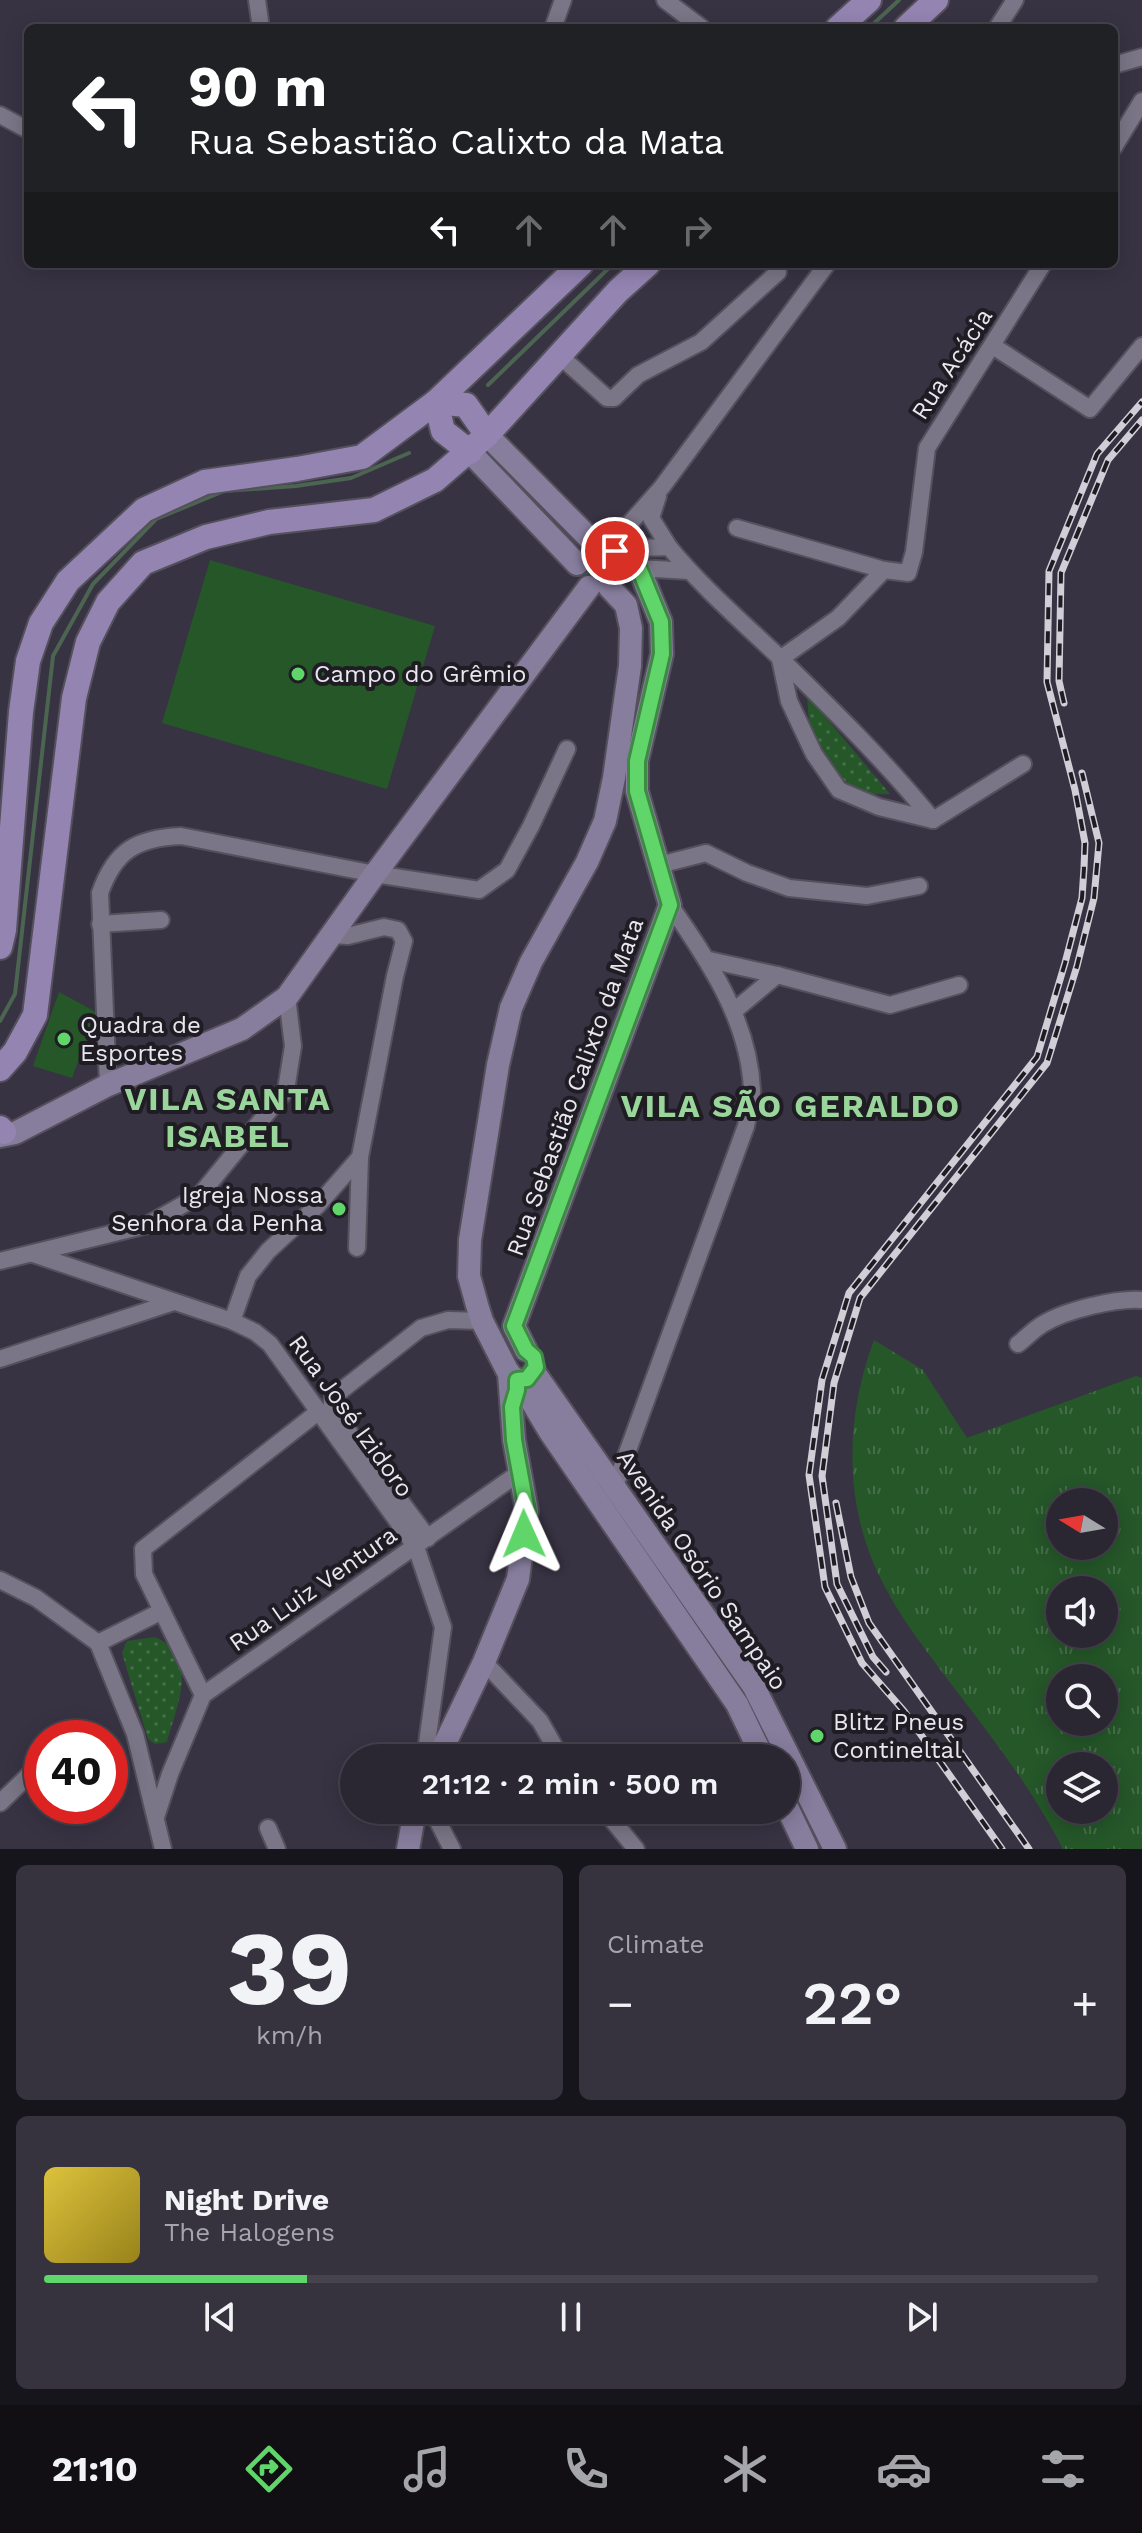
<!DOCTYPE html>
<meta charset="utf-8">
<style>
:root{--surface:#2a2632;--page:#36323e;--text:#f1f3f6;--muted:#a5a5ac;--line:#46434d;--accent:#60d56a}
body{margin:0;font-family:"Work Sans",sans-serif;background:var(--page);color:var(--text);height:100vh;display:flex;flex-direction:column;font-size:30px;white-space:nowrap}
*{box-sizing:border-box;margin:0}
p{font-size:26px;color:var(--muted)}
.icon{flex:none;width:44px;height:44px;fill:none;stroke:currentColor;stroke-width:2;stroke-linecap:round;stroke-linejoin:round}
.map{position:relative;height:1849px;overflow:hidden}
.sheet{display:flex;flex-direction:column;gap:16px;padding:16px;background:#17151c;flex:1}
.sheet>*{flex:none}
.banner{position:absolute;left:24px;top:24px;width:1094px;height:244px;border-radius:12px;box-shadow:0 4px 20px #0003,0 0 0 2px var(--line);background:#202124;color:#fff;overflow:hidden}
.needle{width:52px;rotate:281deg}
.buttons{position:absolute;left:1046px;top:1488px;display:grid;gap:16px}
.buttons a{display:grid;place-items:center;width:72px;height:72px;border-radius:50%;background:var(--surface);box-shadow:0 4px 20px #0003,0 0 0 2px var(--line);font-size:40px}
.speed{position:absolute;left:24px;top:1720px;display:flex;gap:16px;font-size:40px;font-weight:700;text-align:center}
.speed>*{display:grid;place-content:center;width:104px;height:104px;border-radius:50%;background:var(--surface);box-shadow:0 4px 20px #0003,0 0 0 2px var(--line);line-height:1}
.speed .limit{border:12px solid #d22;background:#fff;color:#111}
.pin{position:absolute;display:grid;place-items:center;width:68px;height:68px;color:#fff;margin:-34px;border:4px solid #fff;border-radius:50%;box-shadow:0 2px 8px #0007}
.me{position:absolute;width:88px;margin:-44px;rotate:359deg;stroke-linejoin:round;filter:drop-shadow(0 0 6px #0008)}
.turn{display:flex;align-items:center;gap:28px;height:168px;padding:0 32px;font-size:36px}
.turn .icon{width:104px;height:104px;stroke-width:2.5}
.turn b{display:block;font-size:56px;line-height:68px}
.lanes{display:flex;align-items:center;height:76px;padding:0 32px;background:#0003;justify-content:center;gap:40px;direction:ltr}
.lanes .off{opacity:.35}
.big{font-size:60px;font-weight:600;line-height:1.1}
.sheet .tile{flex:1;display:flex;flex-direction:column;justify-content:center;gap:12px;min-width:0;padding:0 28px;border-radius:12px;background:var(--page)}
.sheet .dial{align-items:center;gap:0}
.dial b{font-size:104px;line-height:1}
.song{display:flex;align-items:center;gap:24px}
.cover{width:96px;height:96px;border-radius:12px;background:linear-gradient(135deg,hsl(50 70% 55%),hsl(50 70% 35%))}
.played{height:8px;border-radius:4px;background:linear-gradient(90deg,var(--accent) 25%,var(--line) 25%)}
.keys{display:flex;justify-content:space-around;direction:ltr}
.heat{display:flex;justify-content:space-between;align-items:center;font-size:44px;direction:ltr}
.sheet .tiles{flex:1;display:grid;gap:16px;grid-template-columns:1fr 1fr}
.tile:last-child{grid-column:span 2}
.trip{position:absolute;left:340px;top:1744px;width:460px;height:80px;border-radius:40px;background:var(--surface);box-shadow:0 4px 20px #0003,0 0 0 2px var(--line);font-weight:600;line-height:80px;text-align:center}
.menu{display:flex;height:128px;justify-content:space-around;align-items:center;background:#110f14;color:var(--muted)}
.menu .icon{width:56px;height:56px}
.menu .selected{color:var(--accent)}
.menu b{font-size:36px;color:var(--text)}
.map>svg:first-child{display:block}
</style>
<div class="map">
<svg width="1142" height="1849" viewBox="0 0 1142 1849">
<defs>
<pattern id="grass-tufts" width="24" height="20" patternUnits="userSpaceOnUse" patternTransform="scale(2)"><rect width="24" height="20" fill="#255729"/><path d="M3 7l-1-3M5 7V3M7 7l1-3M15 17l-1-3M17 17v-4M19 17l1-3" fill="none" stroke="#456f48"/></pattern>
<pattern id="park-dots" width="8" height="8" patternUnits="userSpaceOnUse" patternTransform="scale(2)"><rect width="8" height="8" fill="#255729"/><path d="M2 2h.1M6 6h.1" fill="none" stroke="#456f48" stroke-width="1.8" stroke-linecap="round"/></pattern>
<pattern id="garden-furrows" width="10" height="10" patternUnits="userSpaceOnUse" patternTransform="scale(2)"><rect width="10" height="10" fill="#255729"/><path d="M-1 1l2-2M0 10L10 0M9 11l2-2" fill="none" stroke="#456f48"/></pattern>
</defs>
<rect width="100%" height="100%" fill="#383343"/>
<path fill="url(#grass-tufts)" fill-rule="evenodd" d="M874,1340L923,1370L967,1438L1136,1376L1142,1378V1849H1063C1030,1784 983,1726 939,1668C920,1642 900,1616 885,1587C843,1510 844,1420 874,1340ZM1060,1502H1104V1546H1060ZM1060,1590H1104V1634H1060ZM1060,1678H1104V1722H1060ZM1060,1766H1104V1810H1060Z"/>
<g fill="url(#park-dots)">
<polygon points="807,695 890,794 866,794 845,781 824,760 810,735"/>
<path d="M155,1637C200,1657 177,1706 167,1742L155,1744L148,1739L122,1653L127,1641Z"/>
</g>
<circle fill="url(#garden-furrows)" cx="599" cy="568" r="16"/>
<g fill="#255729">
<polygon points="210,560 435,626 387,789 162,723"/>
<polygon points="59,992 96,1012 72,1078 33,1066"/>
</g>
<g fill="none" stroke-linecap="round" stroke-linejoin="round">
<g stroke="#4b6551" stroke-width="4">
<polyline points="869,28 899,0"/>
<polyline points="488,385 613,264"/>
<polyline points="0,1021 15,994 53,656 93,584 156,519 224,491 296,486 351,478 409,453"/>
</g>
<g stroke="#54505c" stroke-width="20">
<g id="street">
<polyline points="257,0 261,28"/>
<polyline points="665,0 702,28"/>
<polyline points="553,28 563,0"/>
<polyline points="997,28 1015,0"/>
<polyline points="1114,65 1142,57"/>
<polyline points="0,115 28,130"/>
<polyline points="1114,147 1142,101"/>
<polyline points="993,346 1090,409 1142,346"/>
<polyline points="560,356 607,398 614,398 638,375 701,342 778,272"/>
<polyline points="658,496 651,518 669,547"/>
<polyline points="737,528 884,570"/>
<polyline points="609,547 662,487 827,264"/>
<path d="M612,549L669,547C701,586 740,620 777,655C831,708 886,762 933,820"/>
<polyline points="621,571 639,568 689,571"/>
<polyline points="933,820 879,807 839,790 814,754 789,701 780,659 838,618 884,570 908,573 914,552 927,448 1043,264"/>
<polyline points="933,820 1023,764"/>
<polyline points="659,865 706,853 747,873 789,888 867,896 919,886"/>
<polyline points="100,924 161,920"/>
<polyline points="709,960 777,975 890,1005 959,985"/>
<polyline points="734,1011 777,975"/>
<path d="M108,1085L100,893C115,850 137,838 181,836L375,874L479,890L507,870L531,826L567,749"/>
<polyline points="357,1248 360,1157"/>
<polyline points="33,1254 232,1321 255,1332 270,1344 416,1547 443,1627 425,1758"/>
<polyline points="0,1261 147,1225 200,1195 286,1090 293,1046 287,997"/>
<polyline points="232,1321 248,1276 268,1251 318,1205 360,1157 395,976 404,941 398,930 384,927 348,936 331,935"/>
<path d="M1018,1344C1026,1338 1034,1329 1043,1324C1066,1310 1116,1298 1142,1300"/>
<polyline points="0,1359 174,1302"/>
<path d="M615,1486L746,1126C748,1115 752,1102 752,1090C749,1020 708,960 670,905"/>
<polyline points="428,1538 331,1408 333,1397 421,1328 448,1320 482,1321"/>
<polyline points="0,1580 36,1598 98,1643 135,1734 163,1849"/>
<polyline points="98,1643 162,1611"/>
<polyline points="484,1662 540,1721 561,1758"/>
<polyline points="203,1695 144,1574 143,1549 318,1412"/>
<polyline points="0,1803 35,1769 42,1767"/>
<polyline points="432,1810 452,1849"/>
<polyline points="604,1810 636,1849"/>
<polyline points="156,1817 170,1774 203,1695 519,1473"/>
<polyline points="268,1828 277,1849"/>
</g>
</g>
<g stroke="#54505c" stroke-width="26">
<g id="secondary">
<polyline points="487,435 596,545"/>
<polyline points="470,452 577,564"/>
<polyline points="609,587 626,605 631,628 630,666 614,778 605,821 587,862 531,962 511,1008 498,1065 470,1240 469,1276 477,1305 482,1321 507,1370 512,1377 519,1380 550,1432 737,1704 763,1758"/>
<polyline points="0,1136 15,1133 108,1085 242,1029 287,997 375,874 589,587"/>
<polyline points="526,1350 514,1326 670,905 637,791 637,761 662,654 661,622 639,568 615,551"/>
<polyline points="534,1372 754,1687 835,1849"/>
<polyline points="438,1758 484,1662 518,1579 527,1511 514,1440 509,1374"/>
<polyline points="786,1805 807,1849"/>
<polyline points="408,1849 415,1810"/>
</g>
</g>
<g stroke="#54505c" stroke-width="28">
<g id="primary">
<polyline points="838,28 869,0"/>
<polyline points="906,28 936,0"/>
<polyline points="470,452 443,431 436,402 466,405 487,435"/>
<polyline points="0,947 4,930 21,712 28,661 41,623 68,581 144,510 205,482 297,469 362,457 436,402 581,264"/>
<polyline points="0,1069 15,1052 35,1015 74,698 88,642 108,602 143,563 206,537 269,522 374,510 435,480 487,435 618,291 648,264"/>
<polyline points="0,1128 4,1132"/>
</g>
</g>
<use href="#street" stroke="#7b7687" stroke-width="16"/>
<use href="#secondary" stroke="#877d9d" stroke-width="22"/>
<use href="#primary" stroke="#9484b2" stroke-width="24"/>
<g stroke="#d1ced8" stroke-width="7">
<g id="rail">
<polyline points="1064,703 1059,681 1061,573 1108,460 1142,420"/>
<polyline points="836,1503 851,1577 869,1623 1029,1849"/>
<polyline points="886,1672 873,1657 837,1584 822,1476 834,1383 860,1298 1047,1063 1077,966 1094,898 1099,843 1082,773"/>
<polyline points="1002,1849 904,1711 862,1663 825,1587 809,1475 822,1380 849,1293 1037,1057 1065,963 1082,898 1084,868 1085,843 1075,790 1047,682 1049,571 1097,454 1142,402"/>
</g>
</g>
<use href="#rail" stroke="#1f1d23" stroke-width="4" stroke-dasharray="12" stroke-linecap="butt"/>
</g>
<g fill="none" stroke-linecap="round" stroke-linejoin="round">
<g stroke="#3e8a45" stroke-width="20">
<polyline id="route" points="524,1534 527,1511 514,1440 512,1407 517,1390 517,1380 527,1379 536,1367 534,1357 526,1350 514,1326 670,905 637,791 637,761 662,654 661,622 639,568 615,551"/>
</g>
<use href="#route" stroke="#60d56a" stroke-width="14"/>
</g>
<g fill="#60d56a" stroke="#1f1d23" stroke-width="3">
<circle cx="298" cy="674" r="8"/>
<circle cx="64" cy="1039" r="8"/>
<circle cx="339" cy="1209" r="8"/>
<circle cx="817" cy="1736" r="8"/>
</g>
<g text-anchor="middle" stroke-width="8" stroke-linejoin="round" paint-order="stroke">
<g font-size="24" fill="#e8e6ef" stroke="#1f1d23">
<text transform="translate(952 364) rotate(-57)" y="8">Rua Acácia</text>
<text transform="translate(575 1087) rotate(-70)" y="8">Rua Sebastião Calixto da Mata</text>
<text transform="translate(351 1416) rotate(54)" y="8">Rua José Izidoro</text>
<text transform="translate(702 1570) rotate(56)" y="8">Avenida Osório Sampaio</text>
<text transform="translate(313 1589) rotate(-35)" y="8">Rua Luiz Ventura</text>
</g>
<g font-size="24" fill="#e8e6ef" stroke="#1f1d23" text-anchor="start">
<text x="314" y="682">Campo do Grêmio</text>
<text x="80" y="1033">Quadra de<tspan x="80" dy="28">Esportes</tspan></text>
<text x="323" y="1203" text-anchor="end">Igreja Nossa<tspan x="323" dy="28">Senhora da Penha</tspan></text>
<text x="833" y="1730">Blitz Pneus<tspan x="833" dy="28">Contineltal</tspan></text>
</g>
<g font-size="32" font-weight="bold" letter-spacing="2" fill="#9ad59c" stroke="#1f1d23">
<text x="228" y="1110">VILA SANTA<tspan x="228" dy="37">ISABEL</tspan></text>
<text x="791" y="1117">VILA SÃO GERALDO</text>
</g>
</g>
</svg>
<div class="buttons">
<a><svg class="needle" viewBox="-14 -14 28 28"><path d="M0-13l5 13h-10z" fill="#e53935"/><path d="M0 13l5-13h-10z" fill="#a5a5ac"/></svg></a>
<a><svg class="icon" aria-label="sound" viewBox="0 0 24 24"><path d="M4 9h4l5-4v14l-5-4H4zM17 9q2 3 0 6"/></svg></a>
<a><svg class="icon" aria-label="search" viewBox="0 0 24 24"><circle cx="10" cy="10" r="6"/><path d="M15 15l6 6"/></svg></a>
<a><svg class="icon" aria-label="layers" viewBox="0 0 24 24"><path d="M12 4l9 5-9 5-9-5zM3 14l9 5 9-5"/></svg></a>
</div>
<div class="speed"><div class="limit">40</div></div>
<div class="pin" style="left:615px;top:551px;background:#d93025"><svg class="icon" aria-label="arrive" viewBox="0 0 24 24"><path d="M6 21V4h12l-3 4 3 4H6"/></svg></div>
<svg class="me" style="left:524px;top:1534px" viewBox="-20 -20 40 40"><path d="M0-17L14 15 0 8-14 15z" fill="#60d56a" stroke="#fff" stroke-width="4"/></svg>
<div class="trip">21:12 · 2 min · 500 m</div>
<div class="banner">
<div class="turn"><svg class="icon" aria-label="left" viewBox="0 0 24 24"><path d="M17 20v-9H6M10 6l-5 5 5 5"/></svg><div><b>90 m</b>Rua Sebastião Calixto da Mata</div></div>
<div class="lanes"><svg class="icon" aria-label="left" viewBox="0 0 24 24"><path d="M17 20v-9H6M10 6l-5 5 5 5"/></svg><svg class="icon off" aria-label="ahead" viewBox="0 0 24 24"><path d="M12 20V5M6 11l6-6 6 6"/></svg><svg class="icon off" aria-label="ahead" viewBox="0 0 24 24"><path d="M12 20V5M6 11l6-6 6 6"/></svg><svg class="icon off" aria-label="right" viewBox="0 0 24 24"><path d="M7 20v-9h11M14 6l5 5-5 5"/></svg></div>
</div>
</div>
<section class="sheet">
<div class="tiles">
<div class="tile dial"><b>39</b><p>km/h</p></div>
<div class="tile"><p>Climate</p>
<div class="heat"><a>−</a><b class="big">22°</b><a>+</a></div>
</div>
<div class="tile">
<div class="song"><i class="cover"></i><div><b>Night Drive</b><p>The Halogens</p></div></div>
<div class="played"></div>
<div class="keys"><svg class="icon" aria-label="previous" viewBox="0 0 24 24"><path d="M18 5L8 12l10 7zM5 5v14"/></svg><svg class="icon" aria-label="pause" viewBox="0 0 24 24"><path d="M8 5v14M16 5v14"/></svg><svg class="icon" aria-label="next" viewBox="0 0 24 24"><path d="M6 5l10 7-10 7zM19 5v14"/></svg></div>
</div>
</div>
</section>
<nav class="menu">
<b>21:10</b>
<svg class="icon selected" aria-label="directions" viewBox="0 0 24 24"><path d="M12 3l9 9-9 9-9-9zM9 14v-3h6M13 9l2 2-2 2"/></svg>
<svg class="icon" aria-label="music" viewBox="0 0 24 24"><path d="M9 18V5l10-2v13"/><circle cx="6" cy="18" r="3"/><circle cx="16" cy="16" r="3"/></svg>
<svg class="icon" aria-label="phone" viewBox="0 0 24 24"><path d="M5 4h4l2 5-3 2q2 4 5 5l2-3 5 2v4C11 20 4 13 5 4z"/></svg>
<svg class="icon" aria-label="climate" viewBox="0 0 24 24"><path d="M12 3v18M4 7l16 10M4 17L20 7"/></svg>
<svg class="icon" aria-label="car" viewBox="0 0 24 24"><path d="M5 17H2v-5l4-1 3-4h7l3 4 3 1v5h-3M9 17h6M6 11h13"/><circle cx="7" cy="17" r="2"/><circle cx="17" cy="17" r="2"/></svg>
<svg class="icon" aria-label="filters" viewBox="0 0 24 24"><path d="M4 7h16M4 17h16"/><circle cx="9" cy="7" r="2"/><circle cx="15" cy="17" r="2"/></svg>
</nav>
